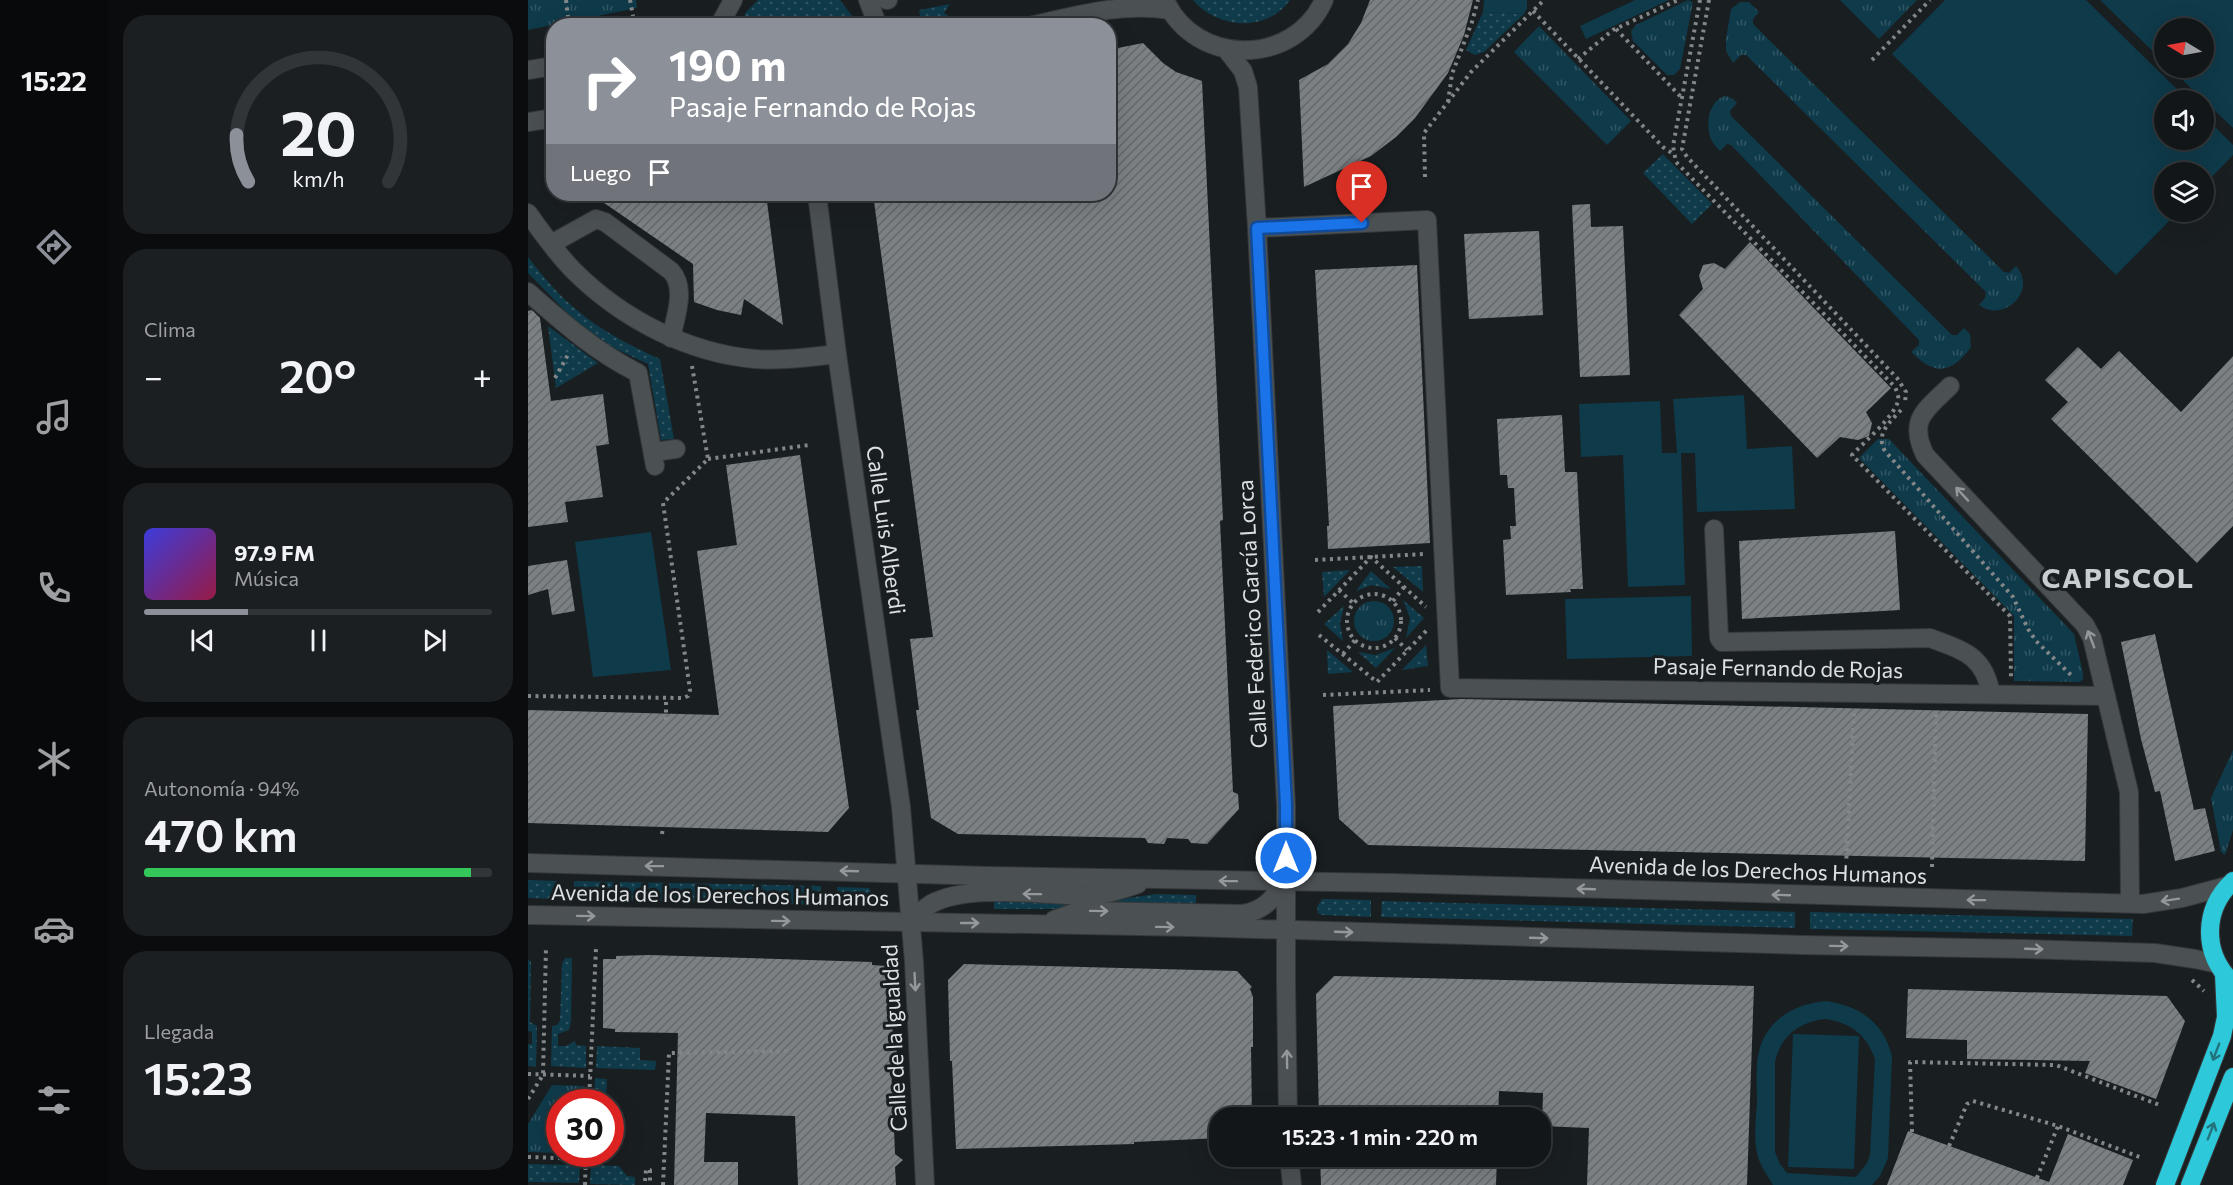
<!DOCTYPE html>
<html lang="es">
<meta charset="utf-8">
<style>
:root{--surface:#131619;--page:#1c1f22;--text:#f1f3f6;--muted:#9d9fa2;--line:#323538;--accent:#8c9099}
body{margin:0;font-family:Commissioner,sans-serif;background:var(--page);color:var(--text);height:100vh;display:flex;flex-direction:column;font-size:22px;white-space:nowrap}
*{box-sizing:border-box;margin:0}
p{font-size:20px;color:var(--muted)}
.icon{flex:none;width:33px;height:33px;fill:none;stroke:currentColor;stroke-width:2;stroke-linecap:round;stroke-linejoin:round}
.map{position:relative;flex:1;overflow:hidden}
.side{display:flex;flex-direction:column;gap:15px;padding:15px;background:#0a0c0e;width:420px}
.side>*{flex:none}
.hud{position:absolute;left:18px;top:18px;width:570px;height:183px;border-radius:24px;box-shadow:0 6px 24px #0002,0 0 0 2px var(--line);background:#8c9099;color:#fff;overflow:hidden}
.needle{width:39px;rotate:280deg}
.controls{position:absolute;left:1626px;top:18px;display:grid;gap:12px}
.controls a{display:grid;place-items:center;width:60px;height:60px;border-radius:50%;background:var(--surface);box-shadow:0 6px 24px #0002,0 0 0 2px var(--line);font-size:30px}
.speed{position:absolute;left:18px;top:1089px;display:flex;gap:12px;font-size:30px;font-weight:700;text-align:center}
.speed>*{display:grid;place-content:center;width:78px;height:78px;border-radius:50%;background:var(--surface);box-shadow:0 6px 24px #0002,0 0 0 2px var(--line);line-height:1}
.speed .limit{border:9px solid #d22;background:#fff;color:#111}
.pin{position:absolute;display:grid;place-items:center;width:51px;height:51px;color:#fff;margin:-62px -26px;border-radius:50% 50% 50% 0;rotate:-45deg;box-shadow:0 0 6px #0007}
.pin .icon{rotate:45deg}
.me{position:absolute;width:66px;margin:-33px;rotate:0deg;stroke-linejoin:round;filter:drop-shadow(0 0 4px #0008)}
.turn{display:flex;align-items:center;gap:21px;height:126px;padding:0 24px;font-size:27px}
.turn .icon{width:78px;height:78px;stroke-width:2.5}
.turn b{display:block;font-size:42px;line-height:51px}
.then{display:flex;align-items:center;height:57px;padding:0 24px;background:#0003;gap:12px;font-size:22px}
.big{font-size:45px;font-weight:600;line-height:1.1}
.side .card{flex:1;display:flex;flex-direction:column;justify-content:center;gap:9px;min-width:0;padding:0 21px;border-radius:24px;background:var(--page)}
.side .dial{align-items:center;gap:0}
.dial svg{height:156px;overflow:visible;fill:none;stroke:var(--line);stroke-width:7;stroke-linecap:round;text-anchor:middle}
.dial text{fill:var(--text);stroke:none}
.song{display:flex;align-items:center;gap:18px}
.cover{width:72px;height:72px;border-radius:9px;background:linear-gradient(135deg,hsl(240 70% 55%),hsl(340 70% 35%))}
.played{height:6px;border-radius:3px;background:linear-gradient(90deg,var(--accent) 30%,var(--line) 30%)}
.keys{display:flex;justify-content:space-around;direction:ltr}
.heat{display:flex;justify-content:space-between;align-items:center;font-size:33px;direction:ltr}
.charge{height:9px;border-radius:4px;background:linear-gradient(90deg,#34c759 94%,var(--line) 0)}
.trip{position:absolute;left:681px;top:1107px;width:342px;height:60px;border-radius:24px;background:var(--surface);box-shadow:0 6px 24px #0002,0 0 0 2px var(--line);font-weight:600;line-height:60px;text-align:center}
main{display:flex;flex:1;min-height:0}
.tab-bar{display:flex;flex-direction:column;width:108px;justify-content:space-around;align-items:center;background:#08090a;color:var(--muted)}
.tab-bar .icon{width:42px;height:42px}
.tab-bar .selected{color:var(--accent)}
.tab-bar b{font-size:27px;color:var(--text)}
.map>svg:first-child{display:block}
</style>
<main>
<nav class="tab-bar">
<b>15:22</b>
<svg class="icon selected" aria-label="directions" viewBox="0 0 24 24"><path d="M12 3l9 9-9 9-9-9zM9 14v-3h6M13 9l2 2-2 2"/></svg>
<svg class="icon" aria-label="music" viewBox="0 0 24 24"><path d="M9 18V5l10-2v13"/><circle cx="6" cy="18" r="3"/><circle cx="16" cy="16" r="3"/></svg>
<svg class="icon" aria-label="phone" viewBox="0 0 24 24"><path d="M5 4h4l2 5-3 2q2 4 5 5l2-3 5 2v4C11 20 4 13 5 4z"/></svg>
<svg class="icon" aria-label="climate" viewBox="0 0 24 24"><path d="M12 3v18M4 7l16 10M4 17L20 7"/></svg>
<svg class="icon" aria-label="car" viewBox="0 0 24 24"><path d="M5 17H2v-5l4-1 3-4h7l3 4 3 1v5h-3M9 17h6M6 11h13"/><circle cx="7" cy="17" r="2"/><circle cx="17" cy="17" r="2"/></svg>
<svg class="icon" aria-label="filters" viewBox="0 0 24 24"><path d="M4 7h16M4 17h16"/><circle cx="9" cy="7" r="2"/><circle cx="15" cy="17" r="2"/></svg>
</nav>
<section class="side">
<div class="card dial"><svg viewBox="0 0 100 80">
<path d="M14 69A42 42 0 1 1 86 69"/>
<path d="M14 69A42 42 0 0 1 8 45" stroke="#8c9099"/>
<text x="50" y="56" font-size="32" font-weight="700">20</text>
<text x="50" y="72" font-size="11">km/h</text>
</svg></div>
<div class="card"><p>Clima</p>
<div class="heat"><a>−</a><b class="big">20°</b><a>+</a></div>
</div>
<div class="card">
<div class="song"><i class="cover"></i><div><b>97.9 FM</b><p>Música</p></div></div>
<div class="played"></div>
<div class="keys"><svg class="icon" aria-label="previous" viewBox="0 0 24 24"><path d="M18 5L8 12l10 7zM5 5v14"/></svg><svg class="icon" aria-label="pause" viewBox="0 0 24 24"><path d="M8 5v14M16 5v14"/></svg><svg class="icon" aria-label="next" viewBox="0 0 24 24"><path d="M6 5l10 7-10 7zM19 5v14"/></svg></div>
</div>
<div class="card"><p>Autonomía · 94%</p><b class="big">470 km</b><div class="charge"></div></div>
<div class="card"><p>Llegada</p><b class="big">15:23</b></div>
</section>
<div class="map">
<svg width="1705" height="1185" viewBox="0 0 1705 1185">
<defs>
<pattern id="grass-tufts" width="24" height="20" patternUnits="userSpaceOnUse" patternTransform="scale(1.5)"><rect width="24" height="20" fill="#0f3a49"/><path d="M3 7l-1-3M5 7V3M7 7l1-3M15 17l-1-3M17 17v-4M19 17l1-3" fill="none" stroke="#325663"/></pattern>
<pattern id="garden-dots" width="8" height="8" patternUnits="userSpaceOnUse" patternTransform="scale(1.5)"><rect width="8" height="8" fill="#0f3a49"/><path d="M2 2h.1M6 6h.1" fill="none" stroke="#325663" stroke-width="1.8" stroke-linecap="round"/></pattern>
<pattern id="building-hatch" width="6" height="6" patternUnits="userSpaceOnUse" patternTransform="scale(1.5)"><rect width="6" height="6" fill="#7b8084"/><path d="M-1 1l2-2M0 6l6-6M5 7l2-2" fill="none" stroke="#64686a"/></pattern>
</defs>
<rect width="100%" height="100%" fill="#191e21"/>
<g fill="url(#grass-tufts)">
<polygon points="0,0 108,0 109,8 0,30"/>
<polygon points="1160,0 1165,2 1152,69 1146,75 1139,75 1105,41 1103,31 1108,25"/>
<polygon points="1312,0 1389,0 1351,39"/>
<path d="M1212,2H1221L1231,12L1225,19V24L1476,272L1481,273L1488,266C1510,290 1476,324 1451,305L1457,298L1458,292L1218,55H1213L1205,63L1198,51V39L1203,9Z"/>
<polygon points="1011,26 1103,121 1079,145 986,52"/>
<path d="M1198,96L1205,99L1209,103L1202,111L1203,116L1424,335H1429L1436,328L1442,334L1443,347C1423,375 1406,375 1383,352L1391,345V340L1203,145L1199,144L1192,151C1189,147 1185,144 1183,139C1177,125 1181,99 1198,96Z"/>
<polygon points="1350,439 1361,439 1546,634 1555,673 1555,679 1552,682 1486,681 1486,616 1331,458"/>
<circle cx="846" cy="621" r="20"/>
<polygon points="1705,750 1705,830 1697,855 1693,852 1683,798"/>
<polygon points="24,1085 57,1086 56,1102 32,1102 31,1153 0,1152 0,1124"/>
</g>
<g fill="url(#garden-dots)">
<polygon points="230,0 312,0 325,17 328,25 212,25 218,12"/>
<path d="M665,0H762C739,33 689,29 665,0Z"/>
<polygon points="422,4 416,13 421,16 417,25 394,25 391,10"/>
<polygon points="955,12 996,14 956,52 947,55 938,50"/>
<polygon points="1135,154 1184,204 1164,224 1115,173"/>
<path d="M0,257C40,310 72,332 132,359L146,439L133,440L120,364L71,341L39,313L0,273Z"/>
<polygon points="20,326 70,363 28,388"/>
<polygon points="894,566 895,592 865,567"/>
<polygon points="822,570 796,597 794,572"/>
<polygon points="843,571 863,589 844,585 828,591"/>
<polygon points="875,600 896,618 878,638 882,618"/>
<polygon points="816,606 812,623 815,641 796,624"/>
<polygon points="898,645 900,666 874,670"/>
<polygon points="867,648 848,668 830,652 848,655"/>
<polygon points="799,650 825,672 800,674"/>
<polygon points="0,880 29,881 29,899 0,898"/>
<polygon points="46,881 293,886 293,905 46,899"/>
<polygon points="309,887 341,888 346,897 341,906 309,905"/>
<polygon points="628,894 668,895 668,905 582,903 556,904 525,909 466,909 466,902 579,901"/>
<polygon points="794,899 843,900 843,917 794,915 790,913 789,907"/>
<polygon points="854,901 1267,912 1267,928 853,917"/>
<polygon points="1282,912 1605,919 1604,936 1282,929"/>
<polygon points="37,958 44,958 43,1021 41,1030 30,1034 30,1046 38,1046 47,1041 48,1045 58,1046 58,1068 23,1066 24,1026 29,1025 32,1021 34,964"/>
<polygon points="0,959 3,962 2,1022 9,1026 8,1067 0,1066 0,1044 4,1044 4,1032 0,1031"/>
<polygon points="69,1046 112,1048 112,1060 128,1061 127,1070 68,1068"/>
<polygon points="67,1078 79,1079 78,1102 66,1102"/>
<polygon points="0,1164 52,1165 51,1183 0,1182"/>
<polygon points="63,1165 91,1166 99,1176 107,1177 107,1185 62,1184"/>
</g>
<g fill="#0f3a49" fill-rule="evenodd">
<polygon points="956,0 999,0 999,9 996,14 955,12"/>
<polygon points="1107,0 1141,0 1058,39 1052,26"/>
<polygon points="1417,0 1558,0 1660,100 1636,100 1636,140 1676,140 1676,116 1705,145 1705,155 1676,185 1676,172 1636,172 1636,212 1650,212 1588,275 1364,54"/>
<polygon points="1572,0 1705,0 1705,128 1642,68 1676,68 1676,28 1636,28 1636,62"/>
<polygon points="1216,395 1219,449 1264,446 1267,509 1169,512 1167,453 1153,453 1157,585 1100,587 1095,455 1053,457 1051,404 1132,401 1134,453 1149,453 1145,399"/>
<polygon points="123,532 143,670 65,677 47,542"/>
<polygon points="1163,596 1164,656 1039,659 1037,599"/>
<path d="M1299,1001C1333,1007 1355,1022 1364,1056L1360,1158L1352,1176L1344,1185H1245C1240,1176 1233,1167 1230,1157C1225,1139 1228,1120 1229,1102C1229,1086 1227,1067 1231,1051C1239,1019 1268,1003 1299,1001ZM1297,1019C1323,1023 1338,1034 1347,1059L1342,1155L1339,1163L1328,1177L1259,1173L1252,1164L1247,1152V1062C1253,1036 1271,1022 1297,1019Z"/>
<polygon points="1265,1034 1331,1036 1326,1169 1260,1167"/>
</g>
<g fill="url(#building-hatch)">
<polygon points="842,0 945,0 936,35 920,73 887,118 868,137 843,156 776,187 771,80 800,64 820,44 833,23"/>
<polygon points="615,43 635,63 648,72 674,81 695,520 692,521 705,792 710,794 711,809 679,844 663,843 660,839 639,838 636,844 620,843 617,838 430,834 403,818 388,710 391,710 382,639 405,637 345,194 580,194 580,50"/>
<polygon points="63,194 238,194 255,325 216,299 213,315 189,310 166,302 165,264"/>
<polygon points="1062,204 1063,227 1095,226 1102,375 1052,377 1044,205"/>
<polygon points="1011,231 1015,315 941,319 936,234"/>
<polygon points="1222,242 1363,388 1338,412 1344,423 1341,436 1330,440 1312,437 1289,458 1151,315 1175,289 1171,276 1175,265 1186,263 1197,269"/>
<polygon points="889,265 902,543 800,549 799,526 801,526 787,270"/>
<polygon points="4,310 12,318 23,401 75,394 81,444 68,446 75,497 37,502 40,522 0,527 0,311"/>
<polygon points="1550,347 1573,369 1591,351 1653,412 1705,356 1705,526 1669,563 1523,419 1540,402 1517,380"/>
<polygon points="1034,415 1037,472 1049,472 1055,589 1042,589 1043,592 978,595 975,540 983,539 982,526 988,526 986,488 980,488 979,475 972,475 969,419"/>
<polygon points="272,455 321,808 300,832 0,823 0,710 191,715 169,551 209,545 198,465"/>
<polygon points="1367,531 1372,610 1214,619 1211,541"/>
<polygon points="39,560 47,611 24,615 20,589 0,595 0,566"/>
<polygon points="1627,634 1666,810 1677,808 1687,851 1647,861 1632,791 1627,792 1613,739 1593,642"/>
<polygon points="933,699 1560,714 1557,861 840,845 811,819 805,706"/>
<polygon points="121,955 344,962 344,965 358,966 359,983 363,983 365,1037 368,1040 369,1058 363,1065 364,1090 372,1096 365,1103 367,1154 375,1160 367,1167 368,1185 270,1185 267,1116 178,1113 176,1162 210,1162 210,1185 146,1185 150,1033 87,1032 87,1029 75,1028 75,959 88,959 88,956"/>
<polygon points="436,964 709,971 724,987 722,989 725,997 725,1047 723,1047 724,1118 692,1118 692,1138 606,1142 606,1144 428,1149 424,1061 422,1061 420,980"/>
<polygon points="806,976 1226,986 1219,1185 1059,1185 1061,1128 1014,1126 1015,1093 971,1091 970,1118 791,1118 788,994"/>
<polygon points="1380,989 1639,996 1657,1021 1628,1099 1557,1073 1562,1061 1439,1059 1439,1040 1378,1038"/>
<polygon points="1380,1131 1521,1182 1540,1134 1605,1160 1595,1185 1359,1185"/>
<polygon points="792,1156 969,1156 968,1185 793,1185"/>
</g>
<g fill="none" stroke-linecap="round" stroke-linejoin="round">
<g stroke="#35383a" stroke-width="20">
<g id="minor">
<polyline points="340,0 350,26"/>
<polyline points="358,0 360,0"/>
<path d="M637,0C667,67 766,67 796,0"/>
<polyline points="191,26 205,0"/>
<path d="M501,26C547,16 594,2 642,10"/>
<polyline points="698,49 715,71 720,87 729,228 758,806 758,984 760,1118"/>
<polyline points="0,70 26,66"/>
<polyline points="0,122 26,118"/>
<polyline points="289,194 309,354 373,807 386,962 397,1185"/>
<path d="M0,213C14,233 29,254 46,271C93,318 159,353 227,359C254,361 282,357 309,354"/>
<polyline points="729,228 899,220 922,688 1578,696"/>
<path d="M23,244L68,219L77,222L143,271C159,288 147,318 143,338"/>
<path d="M0,292C35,323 68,352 110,373L127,466"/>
<path d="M1422,386C1397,411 1380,419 1397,455L1557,625L1564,638L1601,792L1602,903"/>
<polyline points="125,452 148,449"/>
<path d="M1186,529L1191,638L1194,642L1402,638C1436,651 1456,655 1463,694"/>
<polyline points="0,863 460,876 864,883 1615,904 1654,898 1699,886"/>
<polyline points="0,915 662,927 1275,945 1498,949 1627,953 1667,959 1690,964"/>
<path d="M526,920L548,912L561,911L714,914C737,911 745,898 758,881"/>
<path d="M384,923C389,916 395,909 403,904C442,882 521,897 565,895C581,894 596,889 610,884"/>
<polyline points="761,1156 764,1185"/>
</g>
</g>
<g stroke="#35383a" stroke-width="20">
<g id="highway">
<path d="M1704,982C1674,953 1675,909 1705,881"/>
<polyline points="1637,1185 1694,1036 1698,1017 1696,974"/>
<polyline points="1662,1185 1705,1077"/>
</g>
</g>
<g stroke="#838789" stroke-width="4" stroke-dasharray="3 4.5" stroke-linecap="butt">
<polyline points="38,0 41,26"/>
<polyline points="102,0 105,16"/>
<path d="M1172,0L1145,146L1148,162L1367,387C1369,392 1371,396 1370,401C1366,417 1336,442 1324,455L1482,616L1483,677"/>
<polyline points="1181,0 1154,149 1159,157 1369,378 1378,392 1377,403"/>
<polyline points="1005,11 1135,147 1144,153"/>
<polyline points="1088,29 1153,97"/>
<polyline points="1050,59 1085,30 1150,0"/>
<polyline points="1344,60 1402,0"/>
<polyline points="920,102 924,74 944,22 950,0"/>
<polyline points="897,177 896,133 943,72 1016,0"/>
<polyline points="27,378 41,353"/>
<path d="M1373,410C1362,422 1347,434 1357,451L1485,597L1500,629L1508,641L1544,676"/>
<polyline points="180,459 281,445"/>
<polyline points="787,560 897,554"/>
<polyline points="811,590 825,603"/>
<circle cx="846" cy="621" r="27"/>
<polyline points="865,601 876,587"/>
<polyline points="790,612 843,557 898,607"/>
<polyline points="791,635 849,682 900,629"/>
<polyline points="867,638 879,650"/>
<polyline points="815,654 827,640"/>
<polyline points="795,695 902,690"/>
<polyline points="0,696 155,698 160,696 162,690 135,503 180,459 164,366"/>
<polyline points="138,720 138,698"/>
<polyline points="134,834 135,827"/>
<polyline points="1318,866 1326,711"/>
<polyline points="1404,867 1408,712"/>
<polyline points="1664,980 1676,991"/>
<polyline points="0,1074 62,1076"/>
<polyline points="0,1099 15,1075 18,947"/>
<polyline points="61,1102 68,948"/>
<polyline points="1384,1132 1382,1062 1528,1065 1634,1106"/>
<polyline points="1421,1146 1439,1104 1445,1101 1530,1126 1614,1158"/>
<polyline points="0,1157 58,1159"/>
<polyline points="117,1181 118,1170 122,1170 122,1185"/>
<polyline points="57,1185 58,1154"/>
<polyline points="135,1185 141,1053 263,1051"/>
<polyline points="1506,1185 1530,1126"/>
</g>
<use href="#minor" stroke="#4b5053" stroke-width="18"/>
<use href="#highway" stroke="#2dc8d9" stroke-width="18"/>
</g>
<defs><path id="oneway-shaft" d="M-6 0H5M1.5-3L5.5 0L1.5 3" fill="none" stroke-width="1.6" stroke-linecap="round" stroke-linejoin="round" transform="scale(1.5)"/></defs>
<g stroke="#94989a">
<use href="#oneway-shaft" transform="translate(1434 494) rotate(-133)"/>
<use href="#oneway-shaft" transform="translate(1563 639) rotate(-111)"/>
<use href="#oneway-shaft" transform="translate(126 866) rotate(-179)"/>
<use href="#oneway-shaft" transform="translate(321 871) rotate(-178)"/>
<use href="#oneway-shaft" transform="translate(700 881) rotate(-179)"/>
<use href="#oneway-shaft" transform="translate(1058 889) rotate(-178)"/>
<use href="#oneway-shaft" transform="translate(504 894) rotate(-179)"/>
<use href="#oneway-shaft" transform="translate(1253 895) rotate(-178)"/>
<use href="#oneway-shaft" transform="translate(1448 900) rotate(-179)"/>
<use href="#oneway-shaft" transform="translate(1642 900) rotate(171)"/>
<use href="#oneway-shaft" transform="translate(571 911) rotate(1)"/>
<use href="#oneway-shaft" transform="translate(58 916) rotate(1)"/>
<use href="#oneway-shaft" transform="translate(253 921) rotate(1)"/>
<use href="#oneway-shaft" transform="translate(442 923)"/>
<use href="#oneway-shaft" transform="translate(637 927) rotate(1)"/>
<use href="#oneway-shaft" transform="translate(816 932) rotate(2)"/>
<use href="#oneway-shaft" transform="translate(1011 938) rotate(2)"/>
<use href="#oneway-shaft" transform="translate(1311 946) rotate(1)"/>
<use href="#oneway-shaft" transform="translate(1506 949) rotate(2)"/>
<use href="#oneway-shaft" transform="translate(387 982) rotate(87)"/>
<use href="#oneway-shaft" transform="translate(759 1059) rotate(-91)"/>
</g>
<g stroke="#23737d">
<use href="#oneway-shaft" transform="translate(1688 1052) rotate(111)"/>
<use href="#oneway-shaft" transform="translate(1683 1131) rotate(-69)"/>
</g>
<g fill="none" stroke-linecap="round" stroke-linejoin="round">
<g stroke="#114b97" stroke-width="15">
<polyline id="route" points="758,858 758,806 729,228 834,223"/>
</g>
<use href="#route" stroke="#1a73e8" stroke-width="10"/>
</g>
<g text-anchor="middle" stroke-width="6" stroke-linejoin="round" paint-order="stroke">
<g font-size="22" fill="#dde0e2" stroke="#191e21">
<text transform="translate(358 530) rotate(82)" y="8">Calle Luis Alberdi</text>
<text transform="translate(724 614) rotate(-93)" y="8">Calle Federico García Lorca</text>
<text transform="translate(1250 668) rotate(1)" y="8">Pasaje Fernando de Rojas</text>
<text transform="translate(1230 870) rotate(2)" y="8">Avenida de los Derechos Humanos</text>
<text transform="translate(192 895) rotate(1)" y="8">Avenida de los Derechos Humanos</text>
<text transform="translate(366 1038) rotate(-93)" y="8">Calle de la Igualdad</text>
</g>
<g font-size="28" font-weight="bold" letter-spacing="1.5" fill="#c7ced1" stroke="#191e21">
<text x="1590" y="588">CAPISCOL</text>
</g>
</g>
</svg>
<div class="controls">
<a><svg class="needle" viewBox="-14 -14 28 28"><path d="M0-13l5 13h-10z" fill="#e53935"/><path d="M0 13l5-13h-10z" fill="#9d9fa2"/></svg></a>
<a><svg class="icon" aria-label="sound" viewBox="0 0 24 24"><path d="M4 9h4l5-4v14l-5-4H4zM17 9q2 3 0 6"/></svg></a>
<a><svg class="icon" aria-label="layers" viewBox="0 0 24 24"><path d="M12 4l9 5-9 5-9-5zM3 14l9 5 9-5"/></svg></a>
</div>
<div class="speed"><div class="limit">30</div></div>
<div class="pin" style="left:834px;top:223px;background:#d93025"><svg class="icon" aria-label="arrive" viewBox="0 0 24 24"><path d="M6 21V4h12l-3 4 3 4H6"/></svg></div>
<svg class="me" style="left:758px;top:858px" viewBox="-20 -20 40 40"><circle r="17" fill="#1a73e8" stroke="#fff" stroke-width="3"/><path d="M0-11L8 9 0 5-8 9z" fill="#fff"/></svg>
<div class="trip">15:23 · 1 min · 220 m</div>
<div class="hud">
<div class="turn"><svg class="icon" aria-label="right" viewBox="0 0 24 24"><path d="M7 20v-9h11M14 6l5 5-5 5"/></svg><div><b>190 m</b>Pasaje Fernando de Rojas</div></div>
<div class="then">Luego<svg class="icon" aria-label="arrive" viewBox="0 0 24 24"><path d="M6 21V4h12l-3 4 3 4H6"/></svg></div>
</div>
</div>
</main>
